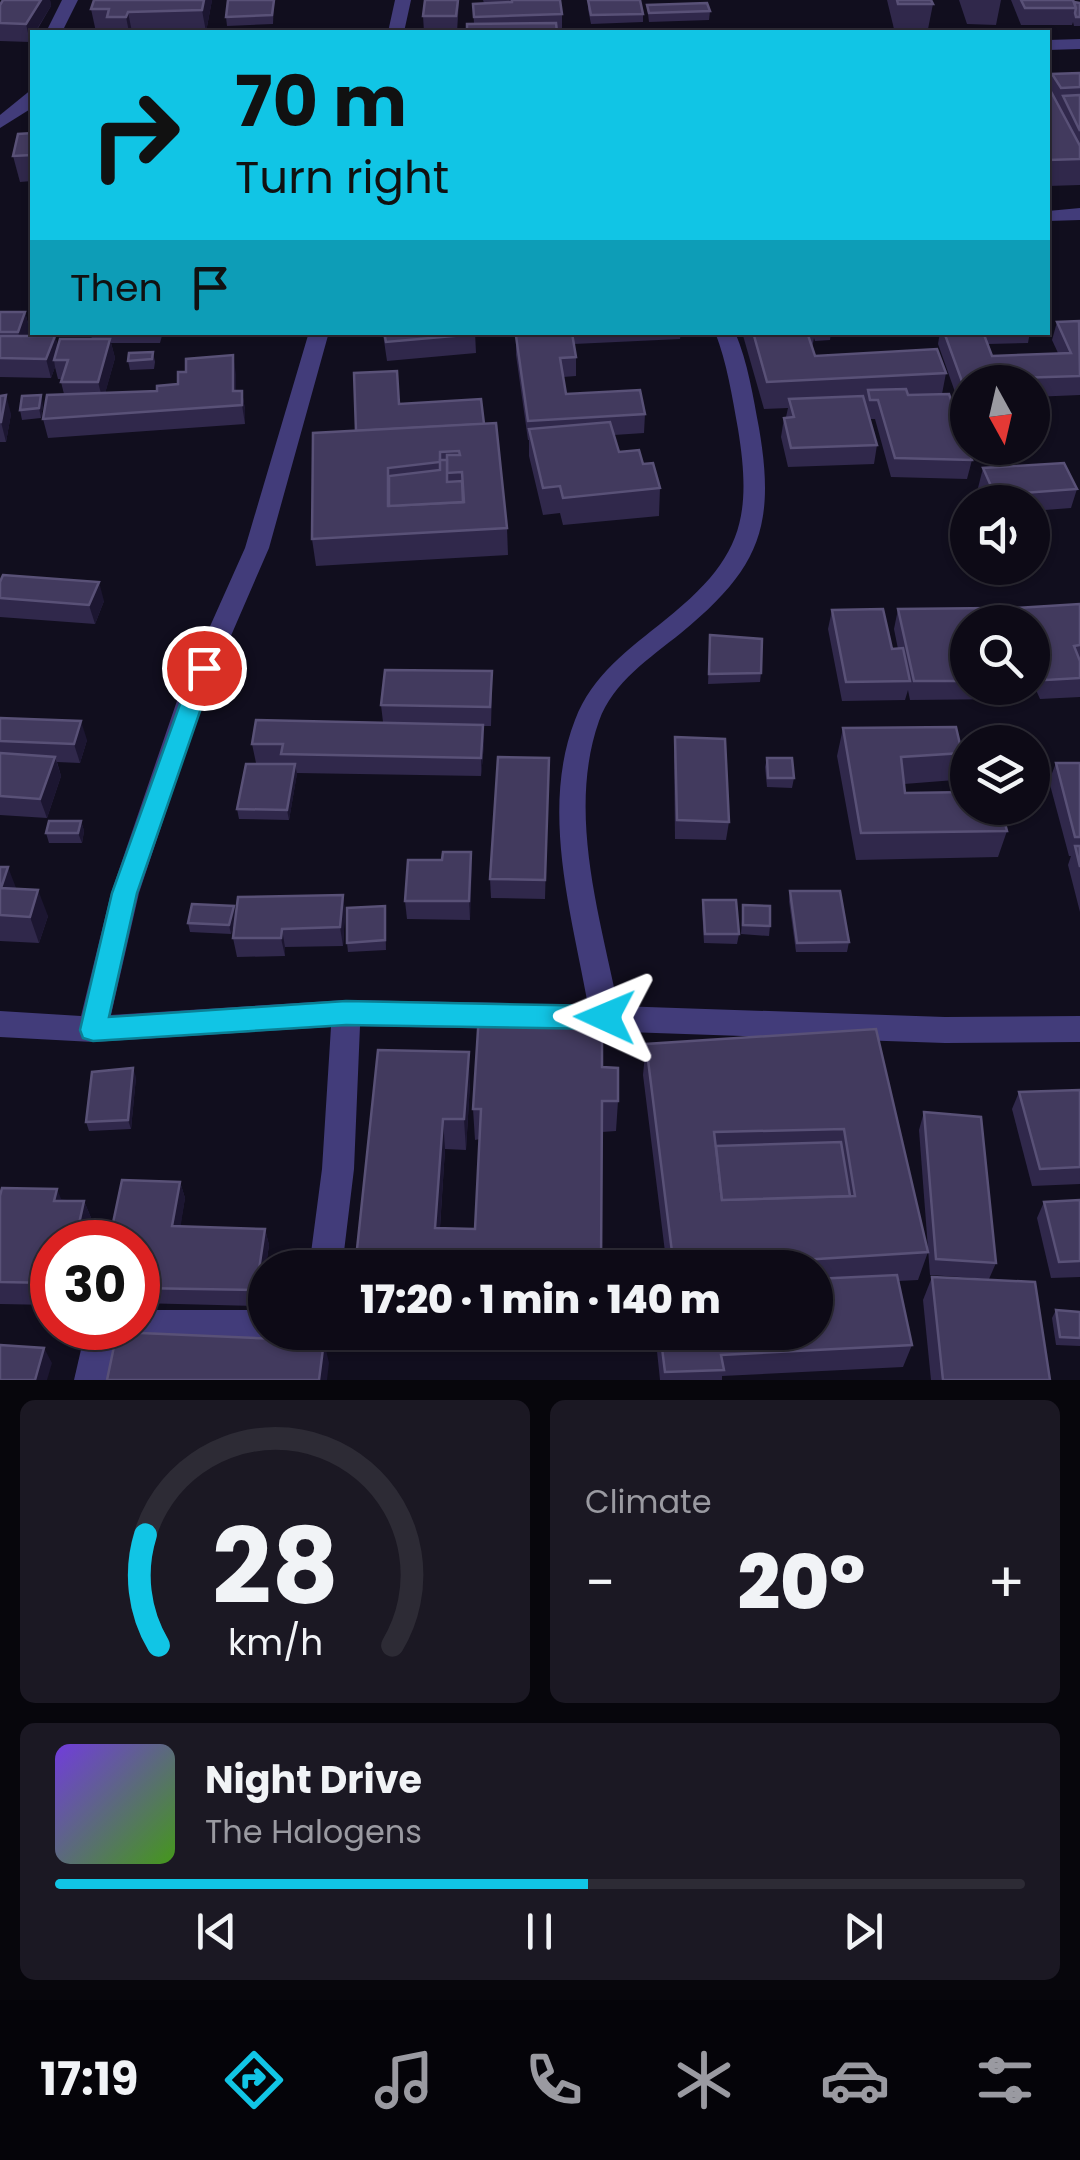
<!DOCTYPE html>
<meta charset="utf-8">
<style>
:root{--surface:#0d0a16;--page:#1b1823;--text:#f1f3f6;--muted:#9a9aa1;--line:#2d2b35;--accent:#11c5e5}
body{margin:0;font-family:Poppins,sans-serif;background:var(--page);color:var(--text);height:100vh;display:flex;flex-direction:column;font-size:38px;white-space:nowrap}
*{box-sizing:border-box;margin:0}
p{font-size:32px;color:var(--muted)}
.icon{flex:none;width:55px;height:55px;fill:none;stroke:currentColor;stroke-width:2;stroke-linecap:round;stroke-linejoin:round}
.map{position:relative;height:1380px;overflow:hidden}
.sheet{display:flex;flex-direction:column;gap:20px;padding:20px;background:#07060c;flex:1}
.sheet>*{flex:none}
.guide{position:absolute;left:30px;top:30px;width:1020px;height:305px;border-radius:0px;box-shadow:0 2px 8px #0004,0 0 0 2px var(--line);background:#11c5e5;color:#111;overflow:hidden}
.needle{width:65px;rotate:172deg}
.buttons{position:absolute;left:950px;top:365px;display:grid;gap:20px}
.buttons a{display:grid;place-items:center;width:100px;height:100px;border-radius:50%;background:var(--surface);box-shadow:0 2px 8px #0004,0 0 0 2px var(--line);font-size:50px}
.speed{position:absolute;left:30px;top:1220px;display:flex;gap:20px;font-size:50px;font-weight:700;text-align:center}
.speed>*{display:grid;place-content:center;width:130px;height:130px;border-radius:50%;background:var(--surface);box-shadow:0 2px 8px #0004,0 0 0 2px var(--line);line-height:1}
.speed .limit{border:15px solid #d22;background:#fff;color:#111}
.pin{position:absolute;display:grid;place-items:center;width:85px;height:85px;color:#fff;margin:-42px;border:5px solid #fff;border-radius:50%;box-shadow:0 2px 10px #0007}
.me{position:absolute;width:110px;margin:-55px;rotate:271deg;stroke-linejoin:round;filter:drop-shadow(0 0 8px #0008)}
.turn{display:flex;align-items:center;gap:35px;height:210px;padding:0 40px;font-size:45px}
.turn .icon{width:130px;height:130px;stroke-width:2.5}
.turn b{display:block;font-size:70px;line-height:85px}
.then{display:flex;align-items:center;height:95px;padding:0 40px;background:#0003;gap:20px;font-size:38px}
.big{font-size:75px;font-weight:800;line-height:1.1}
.sheet .widget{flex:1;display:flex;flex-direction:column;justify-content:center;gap:15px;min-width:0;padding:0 35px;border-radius:15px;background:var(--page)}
.sheet .dial{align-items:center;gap:0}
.dial svg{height:260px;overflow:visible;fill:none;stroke:var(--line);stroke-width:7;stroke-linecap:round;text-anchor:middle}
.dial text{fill:var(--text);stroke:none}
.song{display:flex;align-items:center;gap:30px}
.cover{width:120px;height:120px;border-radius:15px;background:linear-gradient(135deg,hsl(260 70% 55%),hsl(100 70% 35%))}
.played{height:10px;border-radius:5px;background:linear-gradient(90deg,var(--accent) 55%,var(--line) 55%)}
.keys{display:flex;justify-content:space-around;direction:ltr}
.heat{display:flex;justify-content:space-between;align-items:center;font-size:55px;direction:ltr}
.sheet .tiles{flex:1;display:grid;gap:20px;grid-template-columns:1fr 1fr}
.widget:last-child{grid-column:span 2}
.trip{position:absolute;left:248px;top:1250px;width:585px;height:100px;border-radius:50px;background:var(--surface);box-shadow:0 2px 8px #0004,0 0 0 2px var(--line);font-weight:800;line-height:100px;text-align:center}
.dock{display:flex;height:160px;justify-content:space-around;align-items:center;background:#050409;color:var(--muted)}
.dock .icon{width:70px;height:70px}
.dock .current{color:var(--accent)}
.dock b{font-size:45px;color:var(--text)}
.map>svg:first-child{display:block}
</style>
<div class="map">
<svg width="1080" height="1380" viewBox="0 0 1080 1380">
<rect width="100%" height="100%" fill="#110e1e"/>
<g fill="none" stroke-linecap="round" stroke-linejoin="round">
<g fill="#423c7a" fill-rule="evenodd">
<polygon points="62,0 78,0 62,32 46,32"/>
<polygon points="395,0 411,0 404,32 388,32"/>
<polygon points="1080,39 1080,49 1048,50 1048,40"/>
<polygon points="32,89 32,108 0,128 0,115"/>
<polygon points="1080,208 1080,220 1048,221 1048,211"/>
<polygon points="309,332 329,332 269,548 204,698 139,893 111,1015 346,1000 509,1003 519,1007 524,1016 519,1025 509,1029 360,1026 354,1169 342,1268 309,1268 322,1169 331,1027 93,1042 0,1037 0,1011 81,1016 111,893 178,698 245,548"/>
<path d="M715,332H735C748,363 753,396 759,428C776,527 759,569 681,633C650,658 613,682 599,721C567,812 600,916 618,1006L945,1017L1080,1016V1042L945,1043L569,1030L559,1026L554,1017L559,1008L588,1005C572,915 540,810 575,720C592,675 629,649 665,620C740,560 753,521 738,429C732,396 727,363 715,332Z"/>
<polygon points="138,1310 265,1310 265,1332 280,1332 277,1339 265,1344 138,1344 126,1339 121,1328 138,1328"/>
<polygon points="86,1328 120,1328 108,1380 74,1380"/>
</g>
</g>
<g fill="#30284b">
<polygon points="3,0 50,0 51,6 30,42 0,41 0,5"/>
<polygon points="212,0 206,32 96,32 91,9"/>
<polygon points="274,0 273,24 227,26 226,17"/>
<polygon points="425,0 459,0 457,32 424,32 423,16"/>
<polygon points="483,0 560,0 562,14 562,31 474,24 473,4 484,3"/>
<polygon points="588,0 643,14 643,22 591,24 588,9"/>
<polygon points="887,0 931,0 933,4 928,29 894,29"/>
<polygon points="959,0 1001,0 996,25 967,24"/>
<polygon points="1011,0 1073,0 1074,2 1080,3 1080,26 1074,26 1073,22 1072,25 1021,25"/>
<polygon points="647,5 710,11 709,20 649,22"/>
<polygon points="1080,73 1080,185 1048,186 1048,86 1049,88 1052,74"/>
<polygon points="32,133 32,181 20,182 13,156"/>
<polygon points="0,312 25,312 30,331 28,336 55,336 58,347 92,339 90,332 163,332 160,343 111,343 115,358 105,393 157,391 178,384 236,374 236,391 242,391 245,410 245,424 48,438 43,419 64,394 61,382 62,379 58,379 55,367 51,378 0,377"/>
<polygon points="1057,322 1080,322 1080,395 1032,397 1032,382 968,382 968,406 960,406 938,344 940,332 1030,332 1028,343 988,344 992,356 1058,353 1052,340"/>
<polygon points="166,332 180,332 180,337 167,337"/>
<polygon points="368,332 475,332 476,353 387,361 383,334 368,334"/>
<polygon points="528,332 681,332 680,339 574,344 576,357 576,376 563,377 566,394 645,414 644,433 614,435 619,452 643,464 660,488 659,516 563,525 560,513 543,515 529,456 529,440 528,440 516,355 516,336 528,335"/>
<polygon points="742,332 831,332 830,340 815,341 814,338 812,348 815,356 946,373 942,394 972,460 967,479 891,477 875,419 870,419 877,445 874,464 788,467 781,437 784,418 786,417 788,408 764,409"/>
<polygon points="153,352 155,362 154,369 130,370 128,361"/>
<polygon points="0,396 11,414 6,442 0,442"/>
<polygon points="400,404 484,424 507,528 508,555 316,566 312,539"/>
<polygon points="43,405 41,418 22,420 20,410"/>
<polygon points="983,468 1077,489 1071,508 1032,511 1032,502 985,502 978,488"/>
<polygon points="0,598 104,601 95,624 0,617"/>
<polygon points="1080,604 1080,697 1040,699 1032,681 1032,622 1013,622 1017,608"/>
<polygon points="898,609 968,622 968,688 1013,688 1010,699 910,700 908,690 905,700 842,701 828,629 832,610 892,649 898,649 894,629"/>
<polygon points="710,635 761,673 760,682 708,684"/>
<polygon points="492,690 491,726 483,726 484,744 481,776 297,773 289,820 239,819 237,809 283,764 256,763 252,744 383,722 381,705"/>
<polygon points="0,718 87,740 80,763 57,762 61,776 47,818 0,815"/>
<polygon points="843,728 962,753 955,780 904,784 905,793 1007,831 998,857 856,860 837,756"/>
<polygon points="675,737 729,822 726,840 675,839 674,756"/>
<polygon points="549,758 545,899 491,898 490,879"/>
<polygon points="767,758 794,778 792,788 767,787 765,767"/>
<polygon points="1056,763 1080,763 1080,912 1068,865 1071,856 1069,856 1049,781"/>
<polygon points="81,821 84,831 82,843 49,843 46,833"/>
<polygon points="471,852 470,920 407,919 405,901 442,860"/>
<polygon points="0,867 16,889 48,916 39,943 0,941"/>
<polygon points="790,891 849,942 847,952 796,952 789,901"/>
<polygon points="343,895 345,913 343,946 285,947 285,956 237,957 233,938 235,918 231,934 190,932 188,923"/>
<polygon points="703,900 739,934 737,944 704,943 702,909"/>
<polygon points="743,905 770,926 769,936 741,934"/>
<polygon points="385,906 386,950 348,952 347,943"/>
<polygon points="876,1029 928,1252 918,1280 898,1281 912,1345 903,1367 722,1376 722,1380 660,1380 655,1332 815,1332 815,1268 667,1268 643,1075 646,1044"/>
<polygon points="378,1050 470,1083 466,1150 445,1149 440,1228 475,1229 480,1139 475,1140 473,1109 602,1067 618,1101 616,1131 602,1132 601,1268 355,1268"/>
<polygon points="136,1077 131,1129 89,1131 86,1122"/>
<polygon points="1080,1090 1080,1184 1032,1186 1012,1109 1019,1092"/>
<polygon points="924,1112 996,1263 989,1279 930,1275 919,1130"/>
<polygon points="180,1182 185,1198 180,1227 265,1229 269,1245 260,1306 138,1303 138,1242"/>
<polygon points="0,1196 84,1201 94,1225 90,1242 52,1242 52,1305 0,1304"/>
<polygon points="1080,1200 1080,1277 1051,1278 1037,1218 1044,1202"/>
<polygon points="932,1277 1050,1380 931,1380 923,1300"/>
<polygon points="1056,1310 1080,1312 1080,1346 1056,1345 1052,1318"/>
</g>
<g fill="#1c1631">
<polygon points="41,0 50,0 51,6 35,32 32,32 32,37 30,42 26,24"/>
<polygon points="204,0 212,0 206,32 202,10"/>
<polygon points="128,12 132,32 129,32 126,17"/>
<polygon points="25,312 30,331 23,351 18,332"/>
<polygon points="55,336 60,355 54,360 55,367 51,378 46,359"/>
<polygon points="110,339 115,358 103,401 98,382"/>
<polygon points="233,355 236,374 236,405 233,391"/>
<polygon points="242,391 245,410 245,424 242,405"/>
<polygon points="6,395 11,414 6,442 1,422"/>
<polygon points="41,395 43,405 41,418 39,408"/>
<polygon points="99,582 104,601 95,624 89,605"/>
<polygon points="81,721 87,740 80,763 74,744"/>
<polygon points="483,725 484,744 481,776 481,758"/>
<polygon points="55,757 61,776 47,818 40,799"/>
<polygon points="295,764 297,774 289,820 287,810"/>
<polygon points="81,821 84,831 82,843 78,833"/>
<polygon points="471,852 472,870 470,920 469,901"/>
<polygon points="8,867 18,893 1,888"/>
<polygon points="38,890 48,916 39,943 30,917"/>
<polygon points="343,895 345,913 343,946 340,927"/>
<polygon points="234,906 236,915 231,934 229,925"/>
<polygon points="282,929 285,947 285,956 281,938"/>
<polygon points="469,1052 470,1083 466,1150 464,1119"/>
<polygon points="133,1068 136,1077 131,1129 128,1120"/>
<polygon points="443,1119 445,1149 438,1257 435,1228"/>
<polygon points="180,1182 185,1198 178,1243 172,1226"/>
<polygon points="57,1189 67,1213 54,1201"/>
<polygon points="84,1201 94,1225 90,1242 75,1242"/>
<polygon points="265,1229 269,1245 260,1306 256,1290"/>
<polygon points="324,1341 329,1363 327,1380 319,1380"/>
<polygon points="44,1348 52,1363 47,1380 35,1380"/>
</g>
<g fill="#423a5e" stroke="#595177" stroke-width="2.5" fill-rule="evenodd">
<polygon points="3,0 41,0 26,24 0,23 0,5"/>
<polygon points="94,0 204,0 202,10 128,12 126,17 107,17 109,9 91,9"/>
<polygon points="228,0 274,0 272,15 226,17"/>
<polygon points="425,0 458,0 456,16 423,16"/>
<polygon points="512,0 560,0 562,14 474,17 473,4 512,2"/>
<polygon points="588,0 640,0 643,14 591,15"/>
<polygon points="897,0 931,0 933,4 898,4"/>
<polygon points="1021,0 1073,0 1076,8 1025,8"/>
<polygon points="1074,2 1080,3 1080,17 1076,17 1075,13 1076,8"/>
<polygon points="707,3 710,11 649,13 647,5"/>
<polygon points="556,23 557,32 467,32 467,24"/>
<polygon points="1080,73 1080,87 1061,88 1052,74"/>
<polygon points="1048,86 1080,146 1080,159 1048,160"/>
<polygon points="1080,95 1080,131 1063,96"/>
<polygon points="32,133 32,155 13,156 18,134"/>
<polygon points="0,312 25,312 18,332 0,332"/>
<polygon points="1079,321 1080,376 989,379 990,382 968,382 968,387 964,387 944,332 983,332 992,356 1071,353 1057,322"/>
<polygon points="384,332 475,332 475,334 386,342"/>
<polygon points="753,332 807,332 815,356 937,349 946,373 767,382"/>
<polygon points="988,332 1030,332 1031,333 988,335"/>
<polygon points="572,333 576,357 560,358 566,394 640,390 645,414 528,421 516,336"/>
<polygon points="0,336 55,336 46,359 0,358"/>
<polygon points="60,339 110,339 98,382 61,382 68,360 54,360"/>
<polygon points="153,352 152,359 128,361 129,353"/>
<polygon points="233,355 233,391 242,391 242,405 43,419 47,395 157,391 157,386 178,384 178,372 186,372 186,359"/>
<polygon points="397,371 399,404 481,399 484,424 356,431 354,373"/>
<polygon points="906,389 908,395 949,394 972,460 895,458 878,400 870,400 868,390"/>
<polygon points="6,395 1,422 0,422 0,396"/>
<polygon points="41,395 39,408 20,410 22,396"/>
<polygon points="863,396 877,445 791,448 784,418 794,417 789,399"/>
<polygon points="610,422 619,452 639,450 643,464 653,463 660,488 563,498 560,486 543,488 529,429"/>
<path d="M496,423L507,528L312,539L313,433ZM459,451L460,455H447V473L462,472L464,502L388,506V468L440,462V452Z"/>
<polygon points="440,460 447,460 447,482 462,481 463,502 389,506 389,476 440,470"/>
<polygon points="1064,463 1077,489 995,495 983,468"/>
<polygon points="3,575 99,582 89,605 0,598 0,582"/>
<polygon points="1080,604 1080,645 1074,646 1080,661 1080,678 1046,680 1032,647 1032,622 1023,622 1017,608"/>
<polygon points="995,608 999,622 968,622 968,681 914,681 898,609"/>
<polygon points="883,609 892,649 903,648 910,681 846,682 832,610"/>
<polygon points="710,635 762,639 761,673 709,674"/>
<polygon points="385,670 492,671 490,707 381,705"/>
<polygon points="0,718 81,721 74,744 0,741"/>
<polygon points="256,720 483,725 481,758 281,754 283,744 252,744"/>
<polygon points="956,727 962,753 901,757 905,793 968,792 968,808 1001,808 1007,831 861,833 843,728"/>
<polygon points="675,737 725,739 729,822 677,820"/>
<polygon points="0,753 55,757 40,799 0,796"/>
<polygon points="498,757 549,758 545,880 490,879"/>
<polygon points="767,758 792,758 794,778 768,778"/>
<polygon points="1056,763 1080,763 1080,837 1075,837"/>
<polygon points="246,764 295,764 287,810 237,809"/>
<polygon points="49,821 81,821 78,833 46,833"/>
<polygon points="1075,846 1080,846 1080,867"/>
<polygon points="443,852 471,852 469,901 405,901 408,860 442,860"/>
<polygon points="0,867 8,867 1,888 38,890 30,917 0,915"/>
<polygon points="790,891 840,891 849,942 797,943"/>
<polygon points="343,895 340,927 282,929 281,938 233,938 238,897"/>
<polygon points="703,900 736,900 739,934 705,934"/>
<polygon points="192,904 234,906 229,925 188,923"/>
<polygon points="743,905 770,906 770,926 743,925"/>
<polygon points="385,906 385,940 347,943 347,908"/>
<polygon points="479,1014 602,1017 602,1067 618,1068 618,1101 602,1101 601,1268 355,1268 378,1050 469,1052 464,1119 443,1119 435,1228 475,1229 481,1109 473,1109"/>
<path d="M876,1029L928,1252L674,1268L646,1044ZM844,1129L855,1196L722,1200L714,1132Z"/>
<polygon points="133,1068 128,1120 86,1122 92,1072"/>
<polygon points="1080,1090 1080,1167 1040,1169 1019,1092"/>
<polygon points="924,1112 981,1117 996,1263 936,1259"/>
<polygon points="841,1142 850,1196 722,1200 716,1146"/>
<polygon points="122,1180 180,1182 172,1226 265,1229 256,1290 138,1288 138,1242 109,1242"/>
<polygon points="2,1188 57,1189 54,1201 84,1201 75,1242 52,1242 52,1283 0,1282 0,1196"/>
<polygon points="1080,1200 1080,1261 1059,1262 1044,1202"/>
<polygon points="897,1275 912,1345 721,1355 724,1370 665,1372 660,1332 815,1332 815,1279"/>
<polygon points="932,1277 1035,1282 1050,1380 943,1380"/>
<polygon points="1056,1310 1080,1312 1080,1338 1060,1337"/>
<polygon points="117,1332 324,1341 319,1380 107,1380"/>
<polygon points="0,1345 44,1348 35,1380 0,1380"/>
</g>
<polygon fill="#11c5e5" stroke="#0b8095" stroke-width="2.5" points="204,660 215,668 137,893 109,1017 346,1001 605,1006 614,1009 618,1017 614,1025 605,1029 346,1025 93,1041 83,1038 80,1030 112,893 193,668"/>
</svg>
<div class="buttons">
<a><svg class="needle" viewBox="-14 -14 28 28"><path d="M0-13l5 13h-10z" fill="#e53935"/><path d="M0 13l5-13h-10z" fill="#9a9aa1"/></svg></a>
<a><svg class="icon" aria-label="sound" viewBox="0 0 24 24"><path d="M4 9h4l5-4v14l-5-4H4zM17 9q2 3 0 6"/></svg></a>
<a><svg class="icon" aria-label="search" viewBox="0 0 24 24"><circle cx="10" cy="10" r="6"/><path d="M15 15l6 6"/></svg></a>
<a><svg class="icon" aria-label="layers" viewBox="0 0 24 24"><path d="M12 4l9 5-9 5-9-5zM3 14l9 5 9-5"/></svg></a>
</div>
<div class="speed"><div class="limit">30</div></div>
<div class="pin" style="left:204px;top:668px;background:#d93025"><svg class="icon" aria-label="arrive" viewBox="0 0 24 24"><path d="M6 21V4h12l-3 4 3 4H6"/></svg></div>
<svg class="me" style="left:605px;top:1017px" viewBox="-20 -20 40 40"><path d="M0-17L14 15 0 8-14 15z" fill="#11c5e5" stroke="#fff" stroke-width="4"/></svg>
<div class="trip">17:20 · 1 min · 140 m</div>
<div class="guide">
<div class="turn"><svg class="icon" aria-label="right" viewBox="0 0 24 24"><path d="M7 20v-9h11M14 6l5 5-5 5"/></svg><div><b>70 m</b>Turn right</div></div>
<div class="then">Then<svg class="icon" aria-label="arrive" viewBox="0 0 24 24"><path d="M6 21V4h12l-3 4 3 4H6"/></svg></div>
</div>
</div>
<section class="sheet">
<div class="tiles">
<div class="widget dial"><svg viewBox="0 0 100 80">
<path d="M14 69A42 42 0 1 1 86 69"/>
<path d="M14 69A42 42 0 0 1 10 35" stroke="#11c5e5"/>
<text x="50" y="56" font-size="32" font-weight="700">28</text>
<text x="50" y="72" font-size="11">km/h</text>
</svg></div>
<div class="widget"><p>Climate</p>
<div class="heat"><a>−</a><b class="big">20°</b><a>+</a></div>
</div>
<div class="widget">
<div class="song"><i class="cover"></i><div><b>Night Drive</b><p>The Halogens</p></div></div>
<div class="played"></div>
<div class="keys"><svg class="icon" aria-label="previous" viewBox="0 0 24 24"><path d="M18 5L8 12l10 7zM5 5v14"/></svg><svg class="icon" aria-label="pause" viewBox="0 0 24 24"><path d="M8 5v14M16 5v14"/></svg><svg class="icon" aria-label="next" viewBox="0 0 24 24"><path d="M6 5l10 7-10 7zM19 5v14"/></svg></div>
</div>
</div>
</section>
<nav class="dock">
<b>17:19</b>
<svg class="icon current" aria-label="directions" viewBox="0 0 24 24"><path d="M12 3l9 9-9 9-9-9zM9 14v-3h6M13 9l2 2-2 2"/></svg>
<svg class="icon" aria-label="music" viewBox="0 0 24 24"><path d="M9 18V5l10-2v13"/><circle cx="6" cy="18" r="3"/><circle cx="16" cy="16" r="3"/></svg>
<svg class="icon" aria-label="phone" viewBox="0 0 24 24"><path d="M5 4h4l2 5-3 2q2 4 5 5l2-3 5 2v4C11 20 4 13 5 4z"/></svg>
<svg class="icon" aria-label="climate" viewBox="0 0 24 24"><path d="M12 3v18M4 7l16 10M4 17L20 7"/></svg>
<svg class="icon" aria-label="car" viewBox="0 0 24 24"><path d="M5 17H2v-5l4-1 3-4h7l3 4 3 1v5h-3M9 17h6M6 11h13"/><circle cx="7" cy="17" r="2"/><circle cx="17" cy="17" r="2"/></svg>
<svg class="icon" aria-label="filters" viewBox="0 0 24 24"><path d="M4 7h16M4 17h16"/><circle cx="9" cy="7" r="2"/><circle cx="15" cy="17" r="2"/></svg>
</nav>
